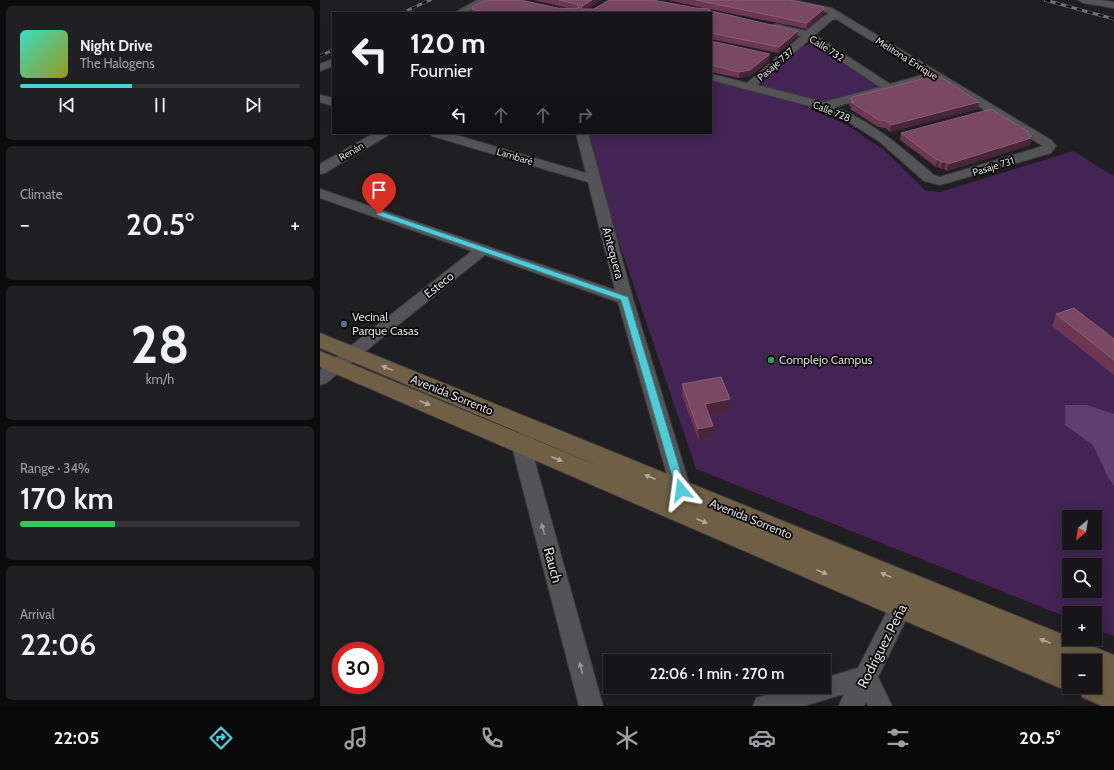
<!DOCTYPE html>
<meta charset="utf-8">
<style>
:root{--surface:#171618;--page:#201f21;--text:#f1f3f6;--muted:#9e9fa2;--line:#363537;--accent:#52cbd9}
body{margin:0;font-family:Cabin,sans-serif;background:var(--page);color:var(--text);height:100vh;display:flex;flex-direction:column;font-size:15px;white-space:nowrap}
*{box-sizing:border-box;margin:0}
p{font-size:13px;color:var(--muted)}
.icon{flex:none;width:22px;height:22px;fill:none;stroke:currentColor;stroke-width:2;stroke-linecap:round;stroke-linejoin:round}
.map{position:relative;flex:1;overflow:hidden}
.details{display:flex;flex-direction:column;gap:6px;padding:6px;background:#0d0c0d;width:320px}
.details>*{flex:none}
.hud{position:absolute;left:12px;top:12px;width:380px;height:122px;border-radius:0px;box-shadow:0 2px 10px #0003,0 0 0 1px var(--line);background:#171618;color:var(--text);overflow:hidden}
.needle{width:26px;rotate:210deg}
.fabs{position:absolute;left:742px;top:510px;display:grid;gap:8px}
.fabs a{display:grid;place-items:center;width:40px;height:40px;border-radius:0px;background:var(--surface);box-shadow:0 2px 10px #0003,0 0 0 1px var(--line);font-size:20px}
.speed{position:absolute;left:12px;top:642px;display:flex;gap:8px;font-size:20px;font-weight:700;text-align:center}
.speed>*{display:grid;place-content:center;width:52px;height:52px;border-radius:50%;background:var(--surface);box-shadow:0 2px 10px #0003,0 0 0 1px var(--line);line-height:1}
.speed .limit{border:6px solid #d22;background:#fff;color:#111}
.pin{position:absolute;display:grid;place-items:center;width:34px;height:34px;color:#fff;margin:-41px -17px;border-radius:50% 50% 50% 0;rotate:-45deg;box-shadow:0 0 4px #0007}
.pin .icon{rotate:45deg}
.me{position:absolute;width:44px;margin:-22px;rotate:344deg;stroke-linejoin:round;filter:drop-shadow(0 0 3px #0008)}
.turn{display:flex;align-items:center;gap:14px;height:84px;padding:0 12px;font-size:18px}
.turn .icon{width:52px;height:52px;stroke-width:2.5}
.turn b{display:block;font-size:28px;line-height:34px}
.lanes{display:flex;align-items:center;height:38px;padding:0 12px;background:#0003;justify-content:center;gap:20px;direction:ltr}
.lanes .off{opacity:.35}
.big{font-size:30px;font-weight:600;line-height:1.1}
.details .widget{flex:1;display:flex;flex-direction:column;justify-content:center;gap:6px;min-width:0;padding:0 14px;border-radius:6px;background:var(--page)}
.details .dial{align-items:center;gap:0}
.dial b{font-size:52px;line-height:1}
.song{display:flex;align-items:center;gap:12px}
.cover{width:48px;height:48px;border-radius:6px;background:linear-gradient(135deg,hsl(170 70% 55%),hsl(60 70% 35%))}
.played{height:4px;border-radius:2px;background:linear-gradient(90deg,var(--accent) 40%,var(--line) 40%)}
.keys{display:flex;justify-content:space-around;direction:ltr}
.heat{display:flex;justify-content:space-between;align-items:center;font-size:22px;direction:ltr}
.charge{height:6px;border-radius:3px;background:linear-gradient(90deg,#34c759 34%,var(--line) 0)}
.trip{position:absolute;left:283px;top:654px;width:228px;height:40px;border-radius:0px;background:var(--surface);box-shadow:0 2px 10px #0003,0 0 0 1px var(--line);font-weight:600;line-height:40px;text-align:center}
.dock{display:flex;height:64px;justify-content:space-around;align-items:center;background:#09090a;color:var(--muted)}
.dock .icon{width:28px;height:28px}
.dock .active{color:var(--accent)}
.dock b{font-size:18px;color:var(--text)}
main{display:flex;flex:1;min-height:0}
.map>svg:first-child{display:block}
</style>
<main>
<section class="details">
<div class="widget">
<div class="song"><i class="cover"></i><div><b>Night Drive</b><p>The Halogens</p></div></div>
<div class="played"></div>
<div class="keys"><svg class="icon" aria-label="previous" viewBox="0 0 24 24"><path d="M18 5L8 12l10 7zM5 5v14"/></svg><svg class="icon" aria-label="pause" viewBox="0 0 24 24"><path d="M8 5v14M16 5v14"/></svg><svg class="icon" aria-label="next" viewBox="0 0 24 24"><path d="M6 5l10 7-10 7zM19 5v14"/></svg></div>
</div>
<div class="widget"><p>Climate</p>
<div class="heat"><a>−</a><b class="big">20.5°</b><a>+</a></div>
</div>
<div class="widget dial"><b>28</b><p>km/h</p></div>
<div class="widget"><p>Range · 34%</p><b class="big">170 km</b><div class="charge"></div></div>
<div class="widget"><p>Arrival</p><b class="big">22:06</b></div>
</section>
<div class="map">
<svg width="794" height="706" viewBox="0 0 794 706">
<rect width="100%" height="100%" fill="#1f1e20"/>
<g fill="#432454" fill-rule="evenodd">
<polygon points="493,43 557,84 556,87 552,90 500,102 445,87 442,84 441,80 481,47"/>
<path d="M391,79L432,89L476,103L527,125L564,150L605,190L620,192L753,151L794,176V636L775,629V613H749V618L376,469L280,186L266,133H391ZM749,517H775V543H749ZM749,565H775V591H749Z"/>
</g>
<polygon fill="#603e73" points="745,405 767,405 794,414 794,486 788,477 773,445 745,425"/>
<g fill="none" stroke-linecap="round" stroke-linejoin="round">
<g stroke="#3b3a3b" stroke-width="2">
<g id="street">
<polygon points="157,0 169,0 146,13 134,13"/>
<path d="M453,0H473L512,8L731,140L736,146L731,153L620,185L604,181L560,142L527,121L500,109L391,80V74L427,83L481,36L452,29L451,27L452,25L456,24L486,31L504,16L509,14L506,12L455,2ZM516,19L606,74L570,84L495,35L512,20ZM489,40L560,87L504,102L437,85ZM614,79L723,146L620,177L614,175C581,147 556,124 515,107Z"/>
<polygon points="758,0 781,0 794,2 794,8 763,3"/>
<polygon points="13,59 13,66 0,71 0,64"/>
<polygon points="0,95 13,98 13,106 0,102"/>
<polygon points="54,133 69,133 67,136 5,173 0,174 0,164"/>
<path d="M110,133H129L266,173L256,133H268L313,299L371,490C365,501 361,508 348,503L345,498L351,489L298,302L165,255L6,383L0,385V370L152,251L0,198V189L295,290L268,182L112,136Z"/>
<polygon points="212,421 219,423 221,428 210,444 283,706 259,706 191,443 205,423"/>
<polygon points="586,588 594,590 597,597 558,677 572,706 548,706 546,702 544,706 519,706 524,694 484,706 433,706 436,698 472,687 504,687 504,678 538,668 578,590"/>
</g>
</g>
<g stroke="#3b3a3b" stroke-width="2">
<path id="secondary" d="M0,333L749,637V639H755L794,655V706H782L762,697L758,688L749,691L738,687L0,367V351L288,470L0,348ZM749,661H775V687H749Z"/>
</g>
<use href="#street" fill="#545355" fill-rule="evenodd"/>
<use href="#secondary" fill="#6f5f46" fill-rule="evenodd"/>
<g stroke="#747374" stroke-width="3">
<g id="rail">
<polyline points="725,0 794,19"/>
<polyline points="82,13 110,0"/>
<polyline points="0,56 13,50"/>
</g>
</g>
<use href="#rail" stroke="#080809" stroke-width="2" stroke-dasharray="5.5" stroke-linecap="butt"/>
</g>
<g fill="#6d3653">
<polygon points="213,0 281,0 268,9 388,9 348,0 469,0 504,7 503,15 487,29 390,9 391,11 478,31 477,37 458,53 391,39 391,13 152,13 152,7 252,9"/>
<polygon points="391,41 449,61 430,76 419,78 391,72"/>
<polygon points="530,99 659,102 658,109 570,132 565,128 558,127 530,109 531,107 529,105"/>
<polygon points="581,133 709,134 711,138 710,145 627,171 624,169 621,169 618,167 616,167 580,140"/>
<polygon points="736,314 794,339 794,375 732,326"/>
<polygon points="362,384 410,411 389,415 393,426 393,438 379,441 362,395"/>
</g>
<g fill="#492539">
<polygon points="272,0 281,0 262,13 261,7"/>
<polygon points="504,7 503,15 487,29 487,23"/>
<polygon points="478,31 477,37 458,53 459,47"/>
<polygon points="450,54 449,61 430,76 419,78 419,72"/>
<polygon points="659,102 658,109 570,132 571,125"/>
<polygon points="712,136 710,145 627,171 628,164"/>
<polygon points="617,160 619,160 618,167 616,167"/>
<polygon points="622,162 626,162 624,169 621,169"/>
<polygon points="410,399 410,411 385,416 385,404"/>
<polygon points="393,426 393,438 379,441 378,429"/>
</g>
<g fill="#794862" stroke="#885f75">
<polygon points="166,0 200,0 238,8 257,9 259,7 256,4 239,0 272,0 261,7 262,9 274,9 289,0 333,0 376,8 389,9 391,11 478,31 459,47 391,33 391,13 168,13 152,9 154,8 152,7"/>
<polygon points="376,0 469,0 504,7 502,8 504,9 487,23"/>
<polygon points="391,41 450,54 430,70 419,72 391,65"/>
<polygon points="614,76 622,78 659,102 571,125 566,121 559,120 531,102 533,101 530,99 532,97"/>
<polygon points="671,109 709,132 707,133 712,136 709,137 711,138 628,164 626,162 622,162 619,160 617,160 581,133"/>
<polygon points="754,308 794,339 794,360 736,314"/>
<polygon points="401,377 410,399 385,404 393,426 378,429 362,384"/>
</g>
<defs><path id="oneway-solid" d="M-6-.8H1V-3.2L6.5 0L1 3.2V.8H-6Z"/></defs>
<g fill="#b0a99f">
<use href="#oneway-solid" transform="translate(67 368) rotate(-158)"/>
<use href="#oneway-solid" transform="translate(105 403) rotate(23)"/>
<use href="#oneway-solid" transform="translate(237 459) rotate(23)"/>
<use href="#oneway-solid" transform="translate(330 477) rotate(-157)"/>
<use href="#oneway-solid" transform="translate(382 521) rotate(23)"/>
<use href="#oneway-solid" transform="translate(502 572) rotate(23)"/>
<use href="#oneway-solid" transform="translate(566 575) rotate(-158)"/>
<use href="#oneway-solid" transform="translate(725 641) rotate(-157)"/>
</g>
<g fill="#989698">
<use href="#oneway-solid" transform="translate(223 529) rotate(-105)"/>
<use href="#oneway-solid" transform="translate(261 668) rotate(-105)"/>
</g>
<polygon fill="#52cbd9" stroke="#35848d" points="57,212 62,212 308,297 366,490 365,493 357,493 356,490 301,300 57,215"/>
<circle fill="#5c6f8a" stroke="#080809" stroke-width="1.5" cx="24" cy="324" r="4"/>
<circle fill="#2e9e5b" stroke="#080809" stroke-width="1.5" cx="451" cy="360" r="4"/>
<g text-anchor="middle" stroke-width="3.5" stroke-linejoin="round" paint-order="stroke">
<g font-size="10" fill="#dbdadb" stroke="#080809">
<text transform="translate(507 48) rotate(33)" y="4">Calle 732</text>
<text transform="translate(587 58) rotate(32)" y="4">Melitona Enrique</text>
<text transform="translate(455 64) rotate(-41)" y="4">Pasaje 737</text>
<text transform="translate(512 111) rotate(22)" y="4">Calle 728</text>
<text transform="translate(31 151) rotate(-30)" y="4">Renán</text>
<text transform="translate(195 156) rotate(17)" y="4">Lambaré</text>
<text transform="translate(673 166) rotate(-17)" y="4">Pasaje 731</text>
</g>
<g font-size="12" fill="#dbdadb" stroke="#080809">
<text transform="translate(293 253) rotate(75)" y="4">Antequera</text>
<text transform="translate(119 285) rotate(-38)" y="4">Esteco</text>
<text transform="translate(132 395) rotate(22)" y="4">Avenida Sorrento</text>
<text transform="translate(431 519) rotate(22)" y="4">Avenida Sorrento</text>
</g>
<g font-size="12" fill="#dbdadb" stroke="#080809" text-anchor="start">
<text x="32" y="321">Vecinal<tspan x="32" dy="14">Parque Casas</tspan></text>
<text x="459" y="364">Complejo Campus</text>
</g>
<g font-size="14" fill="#dbdadb" stroke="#080809">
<text transform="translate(233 565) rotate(75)" y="5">Rauch</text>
<text transform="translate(562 646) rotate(-63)" y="5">Rodríguez Peña</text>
</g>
</g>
</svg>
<div class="fabs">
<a><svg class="needle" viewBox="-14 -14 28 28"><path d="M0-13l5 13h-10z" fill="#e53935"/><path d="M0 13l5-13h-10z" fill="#9e9fa2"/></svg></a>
<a><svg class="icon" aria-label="search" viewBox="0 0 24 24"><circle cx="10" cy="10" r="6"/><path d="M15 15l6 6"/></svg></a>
<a>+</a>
<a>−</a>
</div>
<div class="speed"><div class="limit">30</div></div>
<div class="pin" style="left:59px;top:214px;background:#d93025"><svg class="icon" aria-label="arrive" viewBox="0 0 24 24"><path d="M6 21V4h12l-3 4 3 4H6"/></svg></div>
<svg class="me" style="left:361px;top:490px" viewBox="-20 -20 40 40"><path d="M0-17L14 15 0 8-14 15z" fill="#52cbd9" stroke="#fff" stroke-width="4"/></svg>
<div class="trip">22:06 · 1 min · 270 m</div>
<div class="hud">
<div class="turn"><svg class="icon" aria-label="left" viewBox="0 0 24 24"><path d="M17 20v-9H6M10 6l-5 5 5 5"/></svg><div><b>120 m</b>Fournier</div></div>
<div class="lanes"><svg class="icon" aria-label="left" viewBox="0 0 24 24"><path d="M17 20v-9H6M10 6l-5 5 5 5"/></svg><svg class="icon off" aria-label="ahead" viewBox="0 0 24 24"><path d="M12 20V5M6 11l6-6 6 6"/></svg><svg class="icon off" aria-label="ahead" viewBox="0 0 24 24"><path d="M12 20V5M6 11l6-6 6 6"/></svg><svg class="icon off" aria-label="right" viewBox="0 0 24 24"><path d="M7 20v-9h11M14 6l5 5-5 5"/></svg></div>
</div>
</div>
</main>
<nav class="dock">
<b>22:05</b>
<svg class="icon active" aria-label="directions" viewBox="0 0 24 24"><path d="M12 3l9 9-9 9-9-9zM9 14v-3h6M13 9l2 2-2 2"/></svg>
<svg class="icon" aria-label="music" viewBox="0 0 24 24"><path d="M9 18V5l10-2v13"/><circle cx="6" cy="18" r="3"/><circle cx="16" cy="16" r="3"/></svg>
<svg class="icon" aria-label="phone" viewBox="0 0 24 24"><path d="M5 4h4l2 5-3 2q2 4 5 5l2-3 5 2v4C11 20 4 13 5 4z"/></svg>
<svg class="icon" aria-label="climate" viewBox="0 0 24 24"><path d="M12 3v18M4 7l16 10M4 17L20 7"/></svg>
<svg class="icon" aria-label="car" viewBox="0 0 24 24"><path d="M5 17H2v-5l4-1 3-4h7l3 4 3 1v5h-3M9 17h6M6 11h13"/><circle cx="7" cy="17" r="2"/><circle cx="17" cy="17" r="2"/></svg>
<svg class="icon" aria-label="filters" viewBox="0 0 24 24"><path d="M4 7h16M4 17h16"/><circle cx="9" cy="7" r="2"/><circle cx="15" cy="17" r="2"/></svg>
<b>20.5°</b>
</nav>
